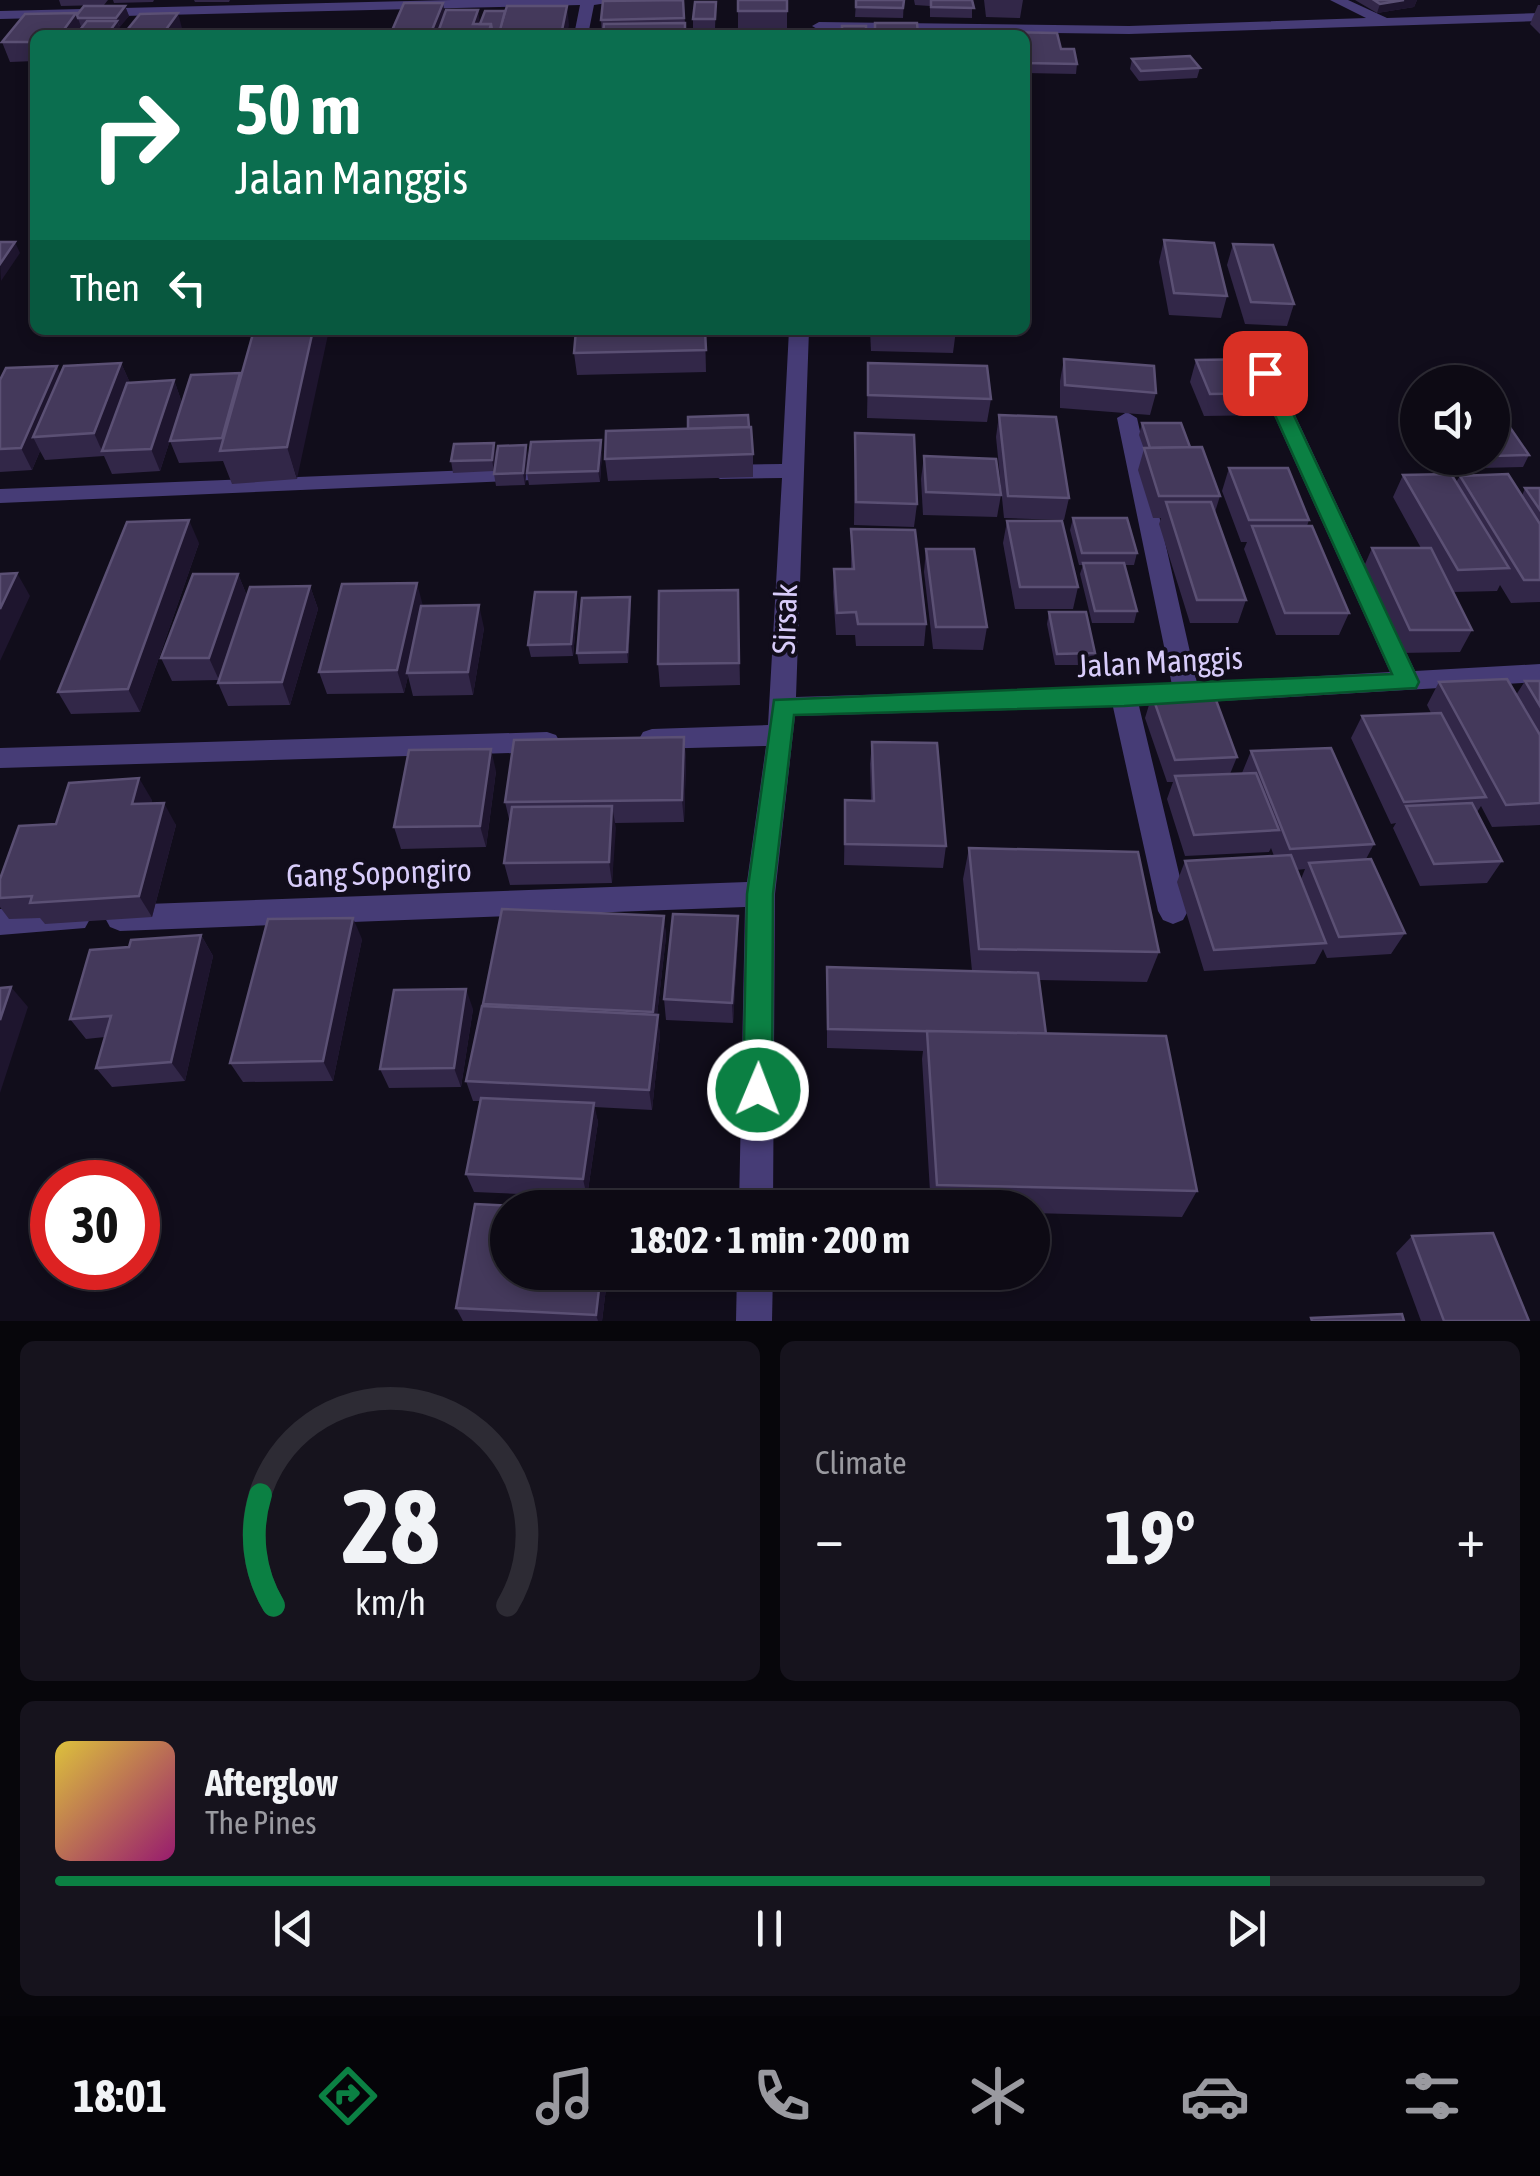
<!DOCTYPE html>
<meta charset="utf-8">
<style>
:root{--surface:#0d0a14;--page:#16131d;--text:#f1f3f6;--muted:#9a9aa0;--line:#2d2b34;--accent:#0b8043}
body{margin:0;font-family:"Asap Condensed",sans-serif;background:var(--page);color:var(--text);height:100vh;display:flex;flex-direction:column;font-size:38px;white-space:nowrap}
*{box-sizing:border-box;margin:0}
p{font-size:32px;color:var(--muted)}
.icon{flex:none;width:55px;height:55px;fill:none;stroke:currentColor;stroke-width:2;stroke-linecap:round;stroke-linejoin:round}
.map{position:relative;height:1321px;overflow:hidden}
.drawer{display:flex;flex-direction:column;gap:20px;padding:20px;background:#07060b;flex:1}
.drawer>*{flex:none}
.guide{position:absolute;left:30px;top:30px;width:1000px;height:305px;border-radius:15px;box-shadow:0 5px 15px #0003,0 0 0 2px var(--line);background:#0b6e4f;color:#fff;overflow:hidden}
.tools{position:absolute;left:1400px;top:365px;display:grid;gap:20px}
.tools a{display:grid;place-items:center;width:110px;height:110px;border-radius:50%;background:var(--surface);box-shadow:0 5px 15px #0003,0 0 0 2px var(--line);font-size:50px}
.speed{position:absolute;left:30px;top:1160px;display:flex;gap:20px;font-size:50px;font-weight:700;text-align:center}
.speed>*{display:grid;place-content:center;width:130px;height:130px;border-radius:50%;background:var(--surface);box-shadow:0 5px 15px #0003,0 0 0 2px var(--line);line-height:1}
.speed .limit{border:15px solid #d22;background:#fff;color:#111}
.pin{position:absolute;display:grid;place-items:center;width:85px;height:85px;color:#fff;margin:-42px;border-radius:20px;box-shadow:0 5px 15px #0006}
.me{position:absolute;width:110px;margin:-55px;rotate:1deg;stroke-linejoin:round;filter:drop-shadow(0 0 8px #0008)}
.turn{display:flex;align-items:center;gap:35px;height:210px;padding:0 40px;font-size:45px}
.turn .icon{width:130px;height:130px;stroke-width:2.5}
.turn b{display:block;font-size:70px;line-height:85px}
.then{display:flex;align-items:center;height:95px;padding:0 40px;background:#0003;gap:20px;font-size:38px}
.big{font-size:75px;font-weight:700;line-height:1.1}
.drawer .card{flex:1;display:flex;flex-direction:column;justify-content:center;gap:15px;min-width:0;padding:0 35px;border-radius:15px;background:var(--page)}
.drawer .dial{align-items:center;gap:0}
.dial svg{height:260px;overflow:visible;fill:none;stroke:var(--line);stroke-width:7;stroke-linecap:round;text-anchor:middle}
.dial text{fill:var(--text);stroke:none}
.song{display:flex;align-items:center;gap:30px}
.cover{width:120px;height:120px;border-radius:15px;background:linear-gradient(135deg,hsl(50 70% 55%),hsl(320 70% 35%))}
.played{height:10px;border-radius:5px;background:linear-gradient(90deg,var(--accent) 85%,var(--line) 85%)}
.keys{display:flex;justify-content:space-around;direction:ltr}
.heat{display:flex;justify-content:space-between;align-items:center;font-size:55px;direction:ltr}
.drawer .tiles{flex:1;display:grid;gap:20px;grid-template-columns:1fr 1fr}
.card:last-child{grid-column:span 2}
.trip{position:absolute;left:490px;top:1190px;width:560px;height:100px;border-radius:50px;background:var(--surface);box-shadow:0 5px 15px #0003,0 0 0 2px var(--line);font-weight:700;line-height:100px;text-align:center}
.dock{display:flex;height:160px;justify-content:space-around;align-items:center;background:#050408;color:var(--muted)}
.dock .icon{width:70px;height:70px}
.dock .on{color:var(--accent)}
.dock b{font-size:45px;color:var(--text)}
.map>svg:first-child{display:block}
</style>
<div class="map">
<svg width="1540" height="1321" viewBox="0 0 1540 1321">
<rect width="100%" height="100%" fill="#110d1b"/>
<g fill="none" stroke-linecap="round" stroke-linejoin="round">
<g fill="#463c76" fill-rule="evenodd">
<polygon points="451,0 627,0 594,5 588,35 574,35 580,5 0,19 0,11"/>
<polygon points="1330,0 1348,0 1387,18 1540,13 1540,21 1129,34 819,30 812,26 819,22 1129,26 1366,18"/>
<polygon points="789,330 809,330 796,697 1172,685 1117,418 1127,412 1137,418 1197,683 1390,672 1239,338 1249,332 1259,338 1415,671 1540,664 1540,682 1139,706 1188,911 1183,920 1173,924 1163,920 1158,911 1113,707 795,716 775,894 773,1208 739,1208 745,907 120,931 110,927 105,918 110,909 120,905 747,882 766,746 652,749 643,746 639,739 643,732 652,729 768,725 782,478 720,479 709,472 720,465 782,464"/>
<polygon points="525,468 536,475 533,480 0,503 0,489"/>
<polygon points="547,732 556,735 560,742 556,749 547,752 0,768 0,748"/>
<polygon points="75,906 85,910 90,919 85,928 0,935 0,909"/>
<polygon points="737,1272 773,1272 772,1321 736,1321"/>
</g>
</g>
<g fill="#322748" fill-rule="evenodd">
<polygon points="59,0 108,0 104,5 61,6"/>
<polygon points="113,0 154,0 153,2 114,3"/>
<polygon points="194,0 230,0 229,2 195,2"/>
<polygon points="683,0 686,35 602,35 601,20"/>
<rect x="738" y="0" width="49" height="30"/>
<polygon points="856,0 904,0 903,18 855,17"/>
<polygon points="914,0 972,0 972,18 930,17 930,6 915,5"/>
<polygon points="984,0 1023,0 1020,18 986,17"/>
<polygon points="1355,0 1417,0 1414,7 1377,13"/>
<polygon points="716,2 715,29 693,28 693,19"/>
<polygon points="1538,5 1540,5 1540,34 1530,24"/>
<polygon points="125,6 129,16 119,27 121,31 35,35 35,61 10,62 2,42 76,13"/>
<polygon points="1006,32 1057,33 1061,49 1074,49 1077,64 1076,74 1025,73 1025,35 1006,35"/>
<polygon points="1132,59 1200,68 1197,78 1139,81 1130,69"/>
<polygon points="1164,240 1227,296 1221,318 1169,315 1159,262"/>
<polygon points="1233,244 1294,304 1287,326 1245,324 1227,265"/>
<polygon points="254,330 297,479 232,484 223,461 179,463 170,441 241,375"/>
<polygon points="453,330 506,330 506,335 455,337"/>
<polygon points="513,330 710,330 705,330 706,372 577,375 574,353 576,332 514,334"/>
<polygon points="826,330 859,330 858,337 826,336"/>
<polygon points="870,330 956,330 953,353 871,351"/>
<polygon points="1064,359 1156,393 1150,415 1060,408 1060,381"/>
<polygon points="1196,360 1278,393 1271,415 1204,416 1190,382"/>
<polygon points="121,363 130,383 174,380 182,403 160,471 112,474 104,456 45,460 40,451 32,470 0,472 0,380 61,374"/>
<polygon points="868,363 991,399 987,422 867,418"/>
<polygon points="1492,410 1529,455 1523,467 1481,468 1474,458 1492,458"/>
<polygon points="999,415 1069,498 1064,520 1004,518 996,437"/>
<polygon points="1142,423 1190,447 1220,496 1215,512 1246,600 1238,623 1190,623 1159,524 1161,518 1153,518 1138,470 1144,449 1139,435"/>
<polygon points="855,433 917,504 914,527 854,525"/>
<polygon points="601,440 602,452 600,482 529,485 527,473"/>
<polygon points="494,443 496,455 494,471 453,473 451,461"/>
<polygon points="526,445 528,457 525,485 496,486 494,474"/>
<polygon points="753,454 753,477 608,481 605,459"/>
<polygon points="924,456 1001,495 997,517 923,515 921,479"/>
<polygon points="1229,468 1309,520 1307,526 1349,613 1339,635 1276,635 1244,549 1247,542 1241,542 1222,491"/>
<polygon points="1403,475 1456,482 1460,476 1522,496 1525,488 1540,488 1540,602 1511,603 1500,585 1497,591 1454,592 1472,630 1460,652 1399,653 1362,571 1372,548 1421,548 1393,497"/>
<polygon points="1073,518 1137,553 1134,565 1124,565 1137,611 1134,623 1092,623 1080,574 1083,565 1079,565 1070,530"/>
<polygon points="1007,521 1078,587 1073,609 1015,609 1003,543"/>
<polygon points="851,529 926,624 924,646 856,646 855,635 836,635 833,592 834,569 851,569"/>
<polygon points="199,543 140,712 71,714 58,692"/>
<polygon points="926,549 987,627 983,650 933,649 924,572"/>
<polygon points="238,574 247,596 310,586 318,609 290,705 228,706 218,683 218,680 172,681 161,658"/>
<polygon points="738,590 740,685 660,687 658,664"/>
<polygon points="630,597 631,609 628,663 579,664 577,653"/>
<polygon points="578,603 573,656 531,657 528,645"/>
<polygon points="422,606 484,628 473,695 413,696 408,676 404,693 327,694 319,672"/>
<polygon points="1049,612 1095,653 1092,665 1055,665 1047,624"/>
<polygon points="1525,681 1540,681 1540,825 1492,827 1481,806 1477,812 1502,861 1487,883 1420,886 1393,828 1396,823 1391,824 1351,738 1362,716 1431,713 1427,705 1439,682 1516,695"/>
<path d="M1152,695L1237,757L1230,774L1242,773L1251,751L1374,844L1366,859L1405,933L1391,954L1327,958L1323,949L1315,964L1204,971L1177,882L1185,861L1274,856L1271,848L1269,852L1185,856L1167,799L1173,782H1167L1145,718ZM1305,869L1301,879L1297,870Z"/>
<polygon points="684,737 686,760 684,822 615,823 612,883 510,885 504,863 510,823 505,802"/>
<polygon points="872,742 946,846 943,868 844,865 845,800 871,801 870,764"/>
<polygon points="496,771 486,847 401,849 394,827"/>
<polygon points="152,800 151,803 176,825 152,917 45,924 40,918 9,919 0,907 0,879 56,824"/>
<polygon points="969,848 1159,952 1147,982 1039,980 1046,1034 1197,1191 1182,1217 1032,1213 1032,1208 931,1208 922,1059 923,1051 827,1048 827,967 972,971 963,879"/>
<polygon points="664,916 666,937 657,1015 660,1035 652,1110 594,1107 598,1122 587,1197 474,1192 466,1174 481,1101 473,1101 466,1081 484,1007 483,1004"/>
<polygon points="201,935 213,956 185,1081 112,1087 96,1068 105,1037 86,1039 70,1019 129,947"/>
<polygon points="738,937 733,1023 666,1020 664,999"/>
<polygon points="362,939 333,1081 243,1082 230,1063"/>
<polygon points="473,1009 461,1087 389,1088 380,1069"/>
<polygon points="1412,1236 1529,1321 1421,1321 1396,1253"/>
<polygon points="608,1272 602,1321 463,1321 456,1308"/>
</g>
<g fill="#1e152e">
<polygon points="1404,0 1417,0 1414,7 1377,13 1380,4"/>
<polygon points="443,3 446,22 441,35 430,35"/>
<polygon points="125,6 129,16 120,27 116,18"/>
<polygon points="567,6 569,25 567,35 561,35"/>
<polygon points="478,10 481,29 473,24"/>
<polygon points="76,13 83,32 81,35 60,35"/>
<polygon points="178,13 183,32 182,35 162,35"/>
<polygon points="117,21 121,31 118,35 107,35"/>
<polygon points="15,242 20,253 1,281 0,264"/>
<polygon points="313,330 329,330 297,479 287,447"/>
<polygon points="121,363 131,385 102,451 94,433"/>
<polygon points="57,366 67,388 33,437 40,451 32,470 21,448"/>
<polygon points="174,380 182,403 160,471 151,449"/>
<polygon points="601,440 602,452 600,482 598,471"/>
<polygon points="494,443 496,455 494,471 492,460"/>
<polygon points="526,445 528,457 525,485 523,473"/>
<polygon points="189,520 199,543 140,712 128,689"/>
<polygon points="17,573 30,596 0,661 0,609"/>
<polygon points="238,574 247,596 219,680 209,658"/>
<polygon points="417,583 423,606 407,673 408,676 404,693 397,670"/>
<polygon points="310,586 318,609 290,705 282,682"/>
<polygon points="576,592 578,603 573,656 571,644"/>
<polygon points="630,597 631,609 628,663 627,652"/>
<polygon points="479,605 484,628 473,695 468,672"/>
<polygon points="684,737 686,760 684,822 682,800"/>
<polygon points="491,749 496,771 486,847 480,826"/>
<polygon points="139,778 152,800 145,826 132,804"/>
<polygon points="164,803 176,825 152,917 139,896"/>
<polygon points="612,806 616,828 612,883 609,862"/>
<polygon points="664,916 666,937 655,1032 653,1012"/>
<polygon points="738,916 738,937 733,1023 732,1003"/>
<polygon points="353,918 362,939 333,1081 323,1061"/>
<polygon points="201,935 213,956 185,1081 171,1062"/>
<polygon points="11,987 28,1007 0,1093 0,1020"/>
<polygon points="466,989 473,1009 461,1087 454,1068"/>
<polygon points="658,1015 660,1035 652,1110 649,1090"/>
<polygon points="594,1103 598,1122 587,1197 583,1179"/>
<polygon points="601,1272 608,1272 602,1321 598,1321 596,1315"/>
</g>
<g fill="#44395b" stroke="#5b5074" stroke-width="2.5">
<polygon points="683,0 684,18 601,20 603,1"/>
<rect x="738" y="0" width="49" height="11"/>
<polygon points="856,0 904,0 903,8 856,7"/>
<polygon points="931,0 972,0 974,8 931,7"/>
<polygon points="1374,0 1404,0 1380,4"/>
<polygon points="695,2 716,2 715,19 693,19"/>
<polygon points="404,3 443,3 430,35 390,35"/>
<polygon points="84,6 125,6 116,18 78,18 77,15"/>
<polygon points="507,6 567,6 561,35 498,35"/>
<polygon points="446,10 478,10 473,24 491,24 488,35 437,35"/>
<polygon points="485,11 505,11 500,30 492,30 491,24 480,24"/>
<polygon points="76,13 60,35 35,35 35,42 2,42 25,14"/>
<polygon points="178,13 162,35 123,35 140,14"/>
<polygon points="87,21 117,21 107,35 76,35"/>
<polygon points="685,23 685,35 603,35 604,24"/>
<polygon points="875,23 917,23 918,35 875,35"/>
<rect x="842" y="26" width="24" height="9"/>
<polygon points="1006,32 1057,33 1061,49 1074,49 1077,64 1025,63 1025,35 1007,35"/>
<polygon points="1190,56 1200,68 1141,71 1132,59"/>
<polygon points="1164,240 1214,243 1227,296 1174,293"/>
<polygon points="0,242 15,242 0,264"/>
<polygon points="1233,244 1273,245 1294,304 1251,302"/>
<polygon points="254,330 313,330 287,447 220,451"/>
<polygon points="576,330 705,330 706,350 574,353"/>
<polygon points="1064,359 1154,366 1156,393 1065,385"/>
<polygon points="1261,359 1278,393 1210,394 1196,360"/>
<polygon points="121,363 94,433 33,437 64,366"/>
<polygon points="868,363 987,366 991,399 868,395"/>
<polygon points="57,366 21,448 0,449 0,380 6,368"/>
<polygon points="240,373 222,438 170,441 191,375"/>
<polygon points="174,380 151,449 102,451 127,383"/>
<polygon points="1492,410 1498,410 1529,455 1492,456"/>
<polygon points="748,415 749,427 688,429 688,417"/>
<polygon points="999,415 1056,417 1069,498 1008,496"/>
<polygon points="1142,423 1181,423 1190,447 1150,448"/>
<polygon points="751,427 753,454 605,459 606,431"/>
<polygon points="855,433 914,435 917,504 856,502"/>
<polygon points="601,440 598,471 527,473 531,442"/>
<polygon points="494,443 492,460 451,461 454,444"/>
<polygon points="526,445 523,473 494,474 498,446"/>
<polygon points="1202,447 1220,496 1159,496 1144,448"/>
<polygon points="924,456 996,459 1001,495 926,492"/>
<polygon points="1229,468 1288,468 1309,520 1249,520"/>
<polygon points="1451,474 1509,568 1458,570 1403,475"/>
<polygon points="1508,474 1540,524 1540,580 1524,580 1460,476"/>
<polygon points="1525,488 1540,488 1540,510"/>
<polygon points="1166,502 1211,502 1246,600 1197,600"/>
<polygon points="1073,518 1127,518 1137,553 1082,553"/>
<polygon points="189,520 128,689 58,692 127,522"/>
<polygon points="1007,521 1062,521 1078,587 1020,587"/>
<polygon points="1252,526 1312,526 1349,613 1285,613"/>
<polygon points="851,529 915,530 926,624 858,624 856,612 837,613 834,569 854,569"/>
<polygon points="1372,548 1431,548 1472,630 1410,630"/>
<polygon points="926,549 974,549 987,627 936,627"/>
<polygon points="1083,563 1124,563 1137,611 1095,611"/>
<polygon points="17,573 0,609 0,574"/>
<polygon points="193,574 238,574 209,658 161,658"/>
<polygon points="417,583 397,670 319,672 342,584"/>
<polygon points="310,586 282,682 218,683 250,587"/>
<polygon points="738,590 739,663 658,664 659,591"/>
<polygon points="535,592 576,592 571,644 528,645"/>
<polygon points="630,597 627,652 577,653 582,598"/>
<polygon points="479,605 468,672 407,673 421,606"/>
<polygon points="1049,612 1086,612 1095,653 1057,654"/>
<polygon points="1507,679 1540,735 1540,803 1506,805 1439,682"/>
<polygon points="1525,681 1540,681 1540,706"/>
<polygon points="1213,692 1237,757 1175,760 1152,695"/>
<polygon points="1441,713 1486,797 1404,802 1362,716"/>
<polygon points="684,737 682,800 505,802 514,740"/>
<polygon points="872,742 937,743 946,846 845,844 845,800 874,801"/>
<polygon points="1331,748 1374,844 1290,849 1251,751"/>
<polygon points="491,749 480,826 394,827 409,750"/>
<polygon points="1256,773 1279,830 1194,835 1175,776"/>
<polygon points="139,778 132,804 164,803 139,896 30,903 32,896 0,898 0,879 19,826 56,824 69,783"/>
<polygon points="1472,803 1502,861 1434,864 1406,806"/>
<polygon points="612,806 609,862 504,863 512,807"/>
<polygon points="969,848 1138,852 1159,952 979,949"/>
<polygon points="1291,855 1326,943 1214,950 1185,861"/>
<polygon points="1371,859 1405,933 1339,937 1309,863"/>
<polygon points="502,909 664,916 653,1012 483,1004"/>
<polygon points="673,914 738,916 732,1003 664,999"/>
<polygon points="353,918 323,1061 230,1063 268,919"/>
<polygon points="201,935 171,1062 96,1068 111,1016 70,1019 90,950 129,947 131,940"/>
<polygon points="827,967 1038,973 1046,1034 828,1029"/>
<polygon points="11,987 0,1020 0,988"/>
<polygon points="466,989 454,1068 380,1069 394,990"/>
<polygon points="482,1006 658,1015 649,1090 466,1081"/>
<polygon points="927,1031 1166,1036 1197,1191 937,1185"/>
<polygon points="481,1098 594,1103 583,1179 466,1174"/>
<polygon points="475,1204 561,1208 508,1208 508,1272 601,1272 596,1315 456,1308"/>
<polygon points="1493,1233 1529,1321 1444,1321 1412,1236"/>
<polygon points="1402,1314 1404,1321 1312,1321 1311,1318"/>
</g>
<polygon fill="#0b8043" stroke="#07532c" stroke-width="2.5" points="1265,367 1274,373 1419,682 1416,688 1124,706 794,715 773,894 772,1090 768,1100 758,1104 747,1100 743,1090 747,894 774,700 1392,674 1256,373"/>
<g text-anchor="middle" stroke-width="8" stroke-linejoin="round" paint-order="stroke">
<g font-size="32" fill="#d8ccfa" stroke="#110d1b">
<text transform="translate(785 619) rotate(-88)" y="11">Sirsak</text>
<text transform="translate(1160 662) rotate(-3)" y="11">Jalan Manggis</text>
<text transform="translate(379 873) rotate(-2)" y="11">Gang Sopongiro</text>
</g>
</g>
</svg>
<div class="tools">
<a><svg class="icon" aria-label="sound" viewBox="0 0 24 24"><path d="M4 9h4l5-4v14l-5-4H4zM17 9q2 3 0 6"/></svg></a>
</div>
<div class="speed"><div class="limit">30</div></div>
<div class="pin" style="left:1265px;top:373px;background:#d93025"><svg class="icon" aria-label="arrive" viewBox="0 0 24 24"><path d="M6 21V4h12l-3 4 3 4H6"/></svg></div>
<svg class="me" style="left:758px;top:1090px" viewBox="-20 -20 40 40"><circle r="17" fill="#0b8043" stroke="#fff" stroke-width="3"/><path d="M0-11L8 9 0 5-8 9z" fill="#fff"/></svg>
<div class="trip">18:02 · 1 min · 200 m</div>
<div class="guide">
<div class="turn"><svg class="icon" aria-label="right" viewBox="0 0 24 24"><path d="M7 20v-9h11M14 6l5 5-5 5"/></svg><div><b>50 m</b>Jalan Manggis</div></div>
<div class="then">Then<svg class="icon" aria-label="left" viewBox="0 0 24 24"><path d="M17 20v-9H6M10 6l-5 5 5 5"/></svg></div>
</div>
</div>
<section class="drawer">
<div class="tiles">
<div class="card dial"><svg viewBox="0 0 100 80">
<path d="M14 69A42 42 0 1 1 86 69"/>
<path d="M14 69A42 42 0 0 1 10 35" stroke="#0b8043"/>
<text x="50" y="56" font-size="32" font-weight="700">28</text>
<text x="50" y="72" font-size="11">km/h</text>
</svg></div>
<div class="card"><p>Climate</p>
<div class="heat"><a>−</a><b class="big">19°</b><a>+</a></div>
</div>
<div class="card">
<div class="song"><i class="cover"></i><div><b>Afterglow</b><p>The Pines</p></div></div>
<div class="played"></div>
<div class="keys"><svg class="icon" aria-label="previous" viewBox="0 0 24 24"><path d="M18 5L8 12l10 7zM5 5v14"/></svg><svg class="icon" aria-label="pause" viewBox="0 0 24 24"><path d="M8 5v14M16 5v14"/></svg><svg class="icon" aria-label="next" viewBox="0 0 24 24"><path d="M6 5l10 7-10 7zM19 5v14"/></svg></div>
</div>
</div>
</section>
<nav class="dock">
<b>18:01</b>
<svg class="icon on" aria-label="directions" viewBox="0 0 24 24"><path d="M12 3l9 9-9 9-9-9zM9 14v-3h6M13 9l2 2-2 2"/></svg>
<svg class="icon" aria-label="music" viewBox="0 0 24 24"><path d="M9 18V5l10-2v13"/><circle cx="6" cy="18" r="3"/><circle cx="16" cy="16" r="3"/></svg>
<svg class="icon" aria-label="phone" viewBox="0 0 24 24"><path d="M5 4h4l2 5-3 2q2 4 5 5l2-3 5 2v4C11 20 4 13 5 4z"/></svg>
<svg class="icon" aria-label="climate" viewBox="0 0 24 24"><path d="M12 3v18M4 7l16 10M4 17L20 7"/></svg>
<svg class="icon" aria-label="car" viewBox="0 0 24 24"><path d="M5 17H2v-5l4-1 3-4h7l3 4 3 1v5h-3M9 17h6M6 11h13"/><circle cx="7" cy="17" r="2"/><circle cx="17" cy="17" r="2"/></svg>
<svg class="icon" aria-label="filters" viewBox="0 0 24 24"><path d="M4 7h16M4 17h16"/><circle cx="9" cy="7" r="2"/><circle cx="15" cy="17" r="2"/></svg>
</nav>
